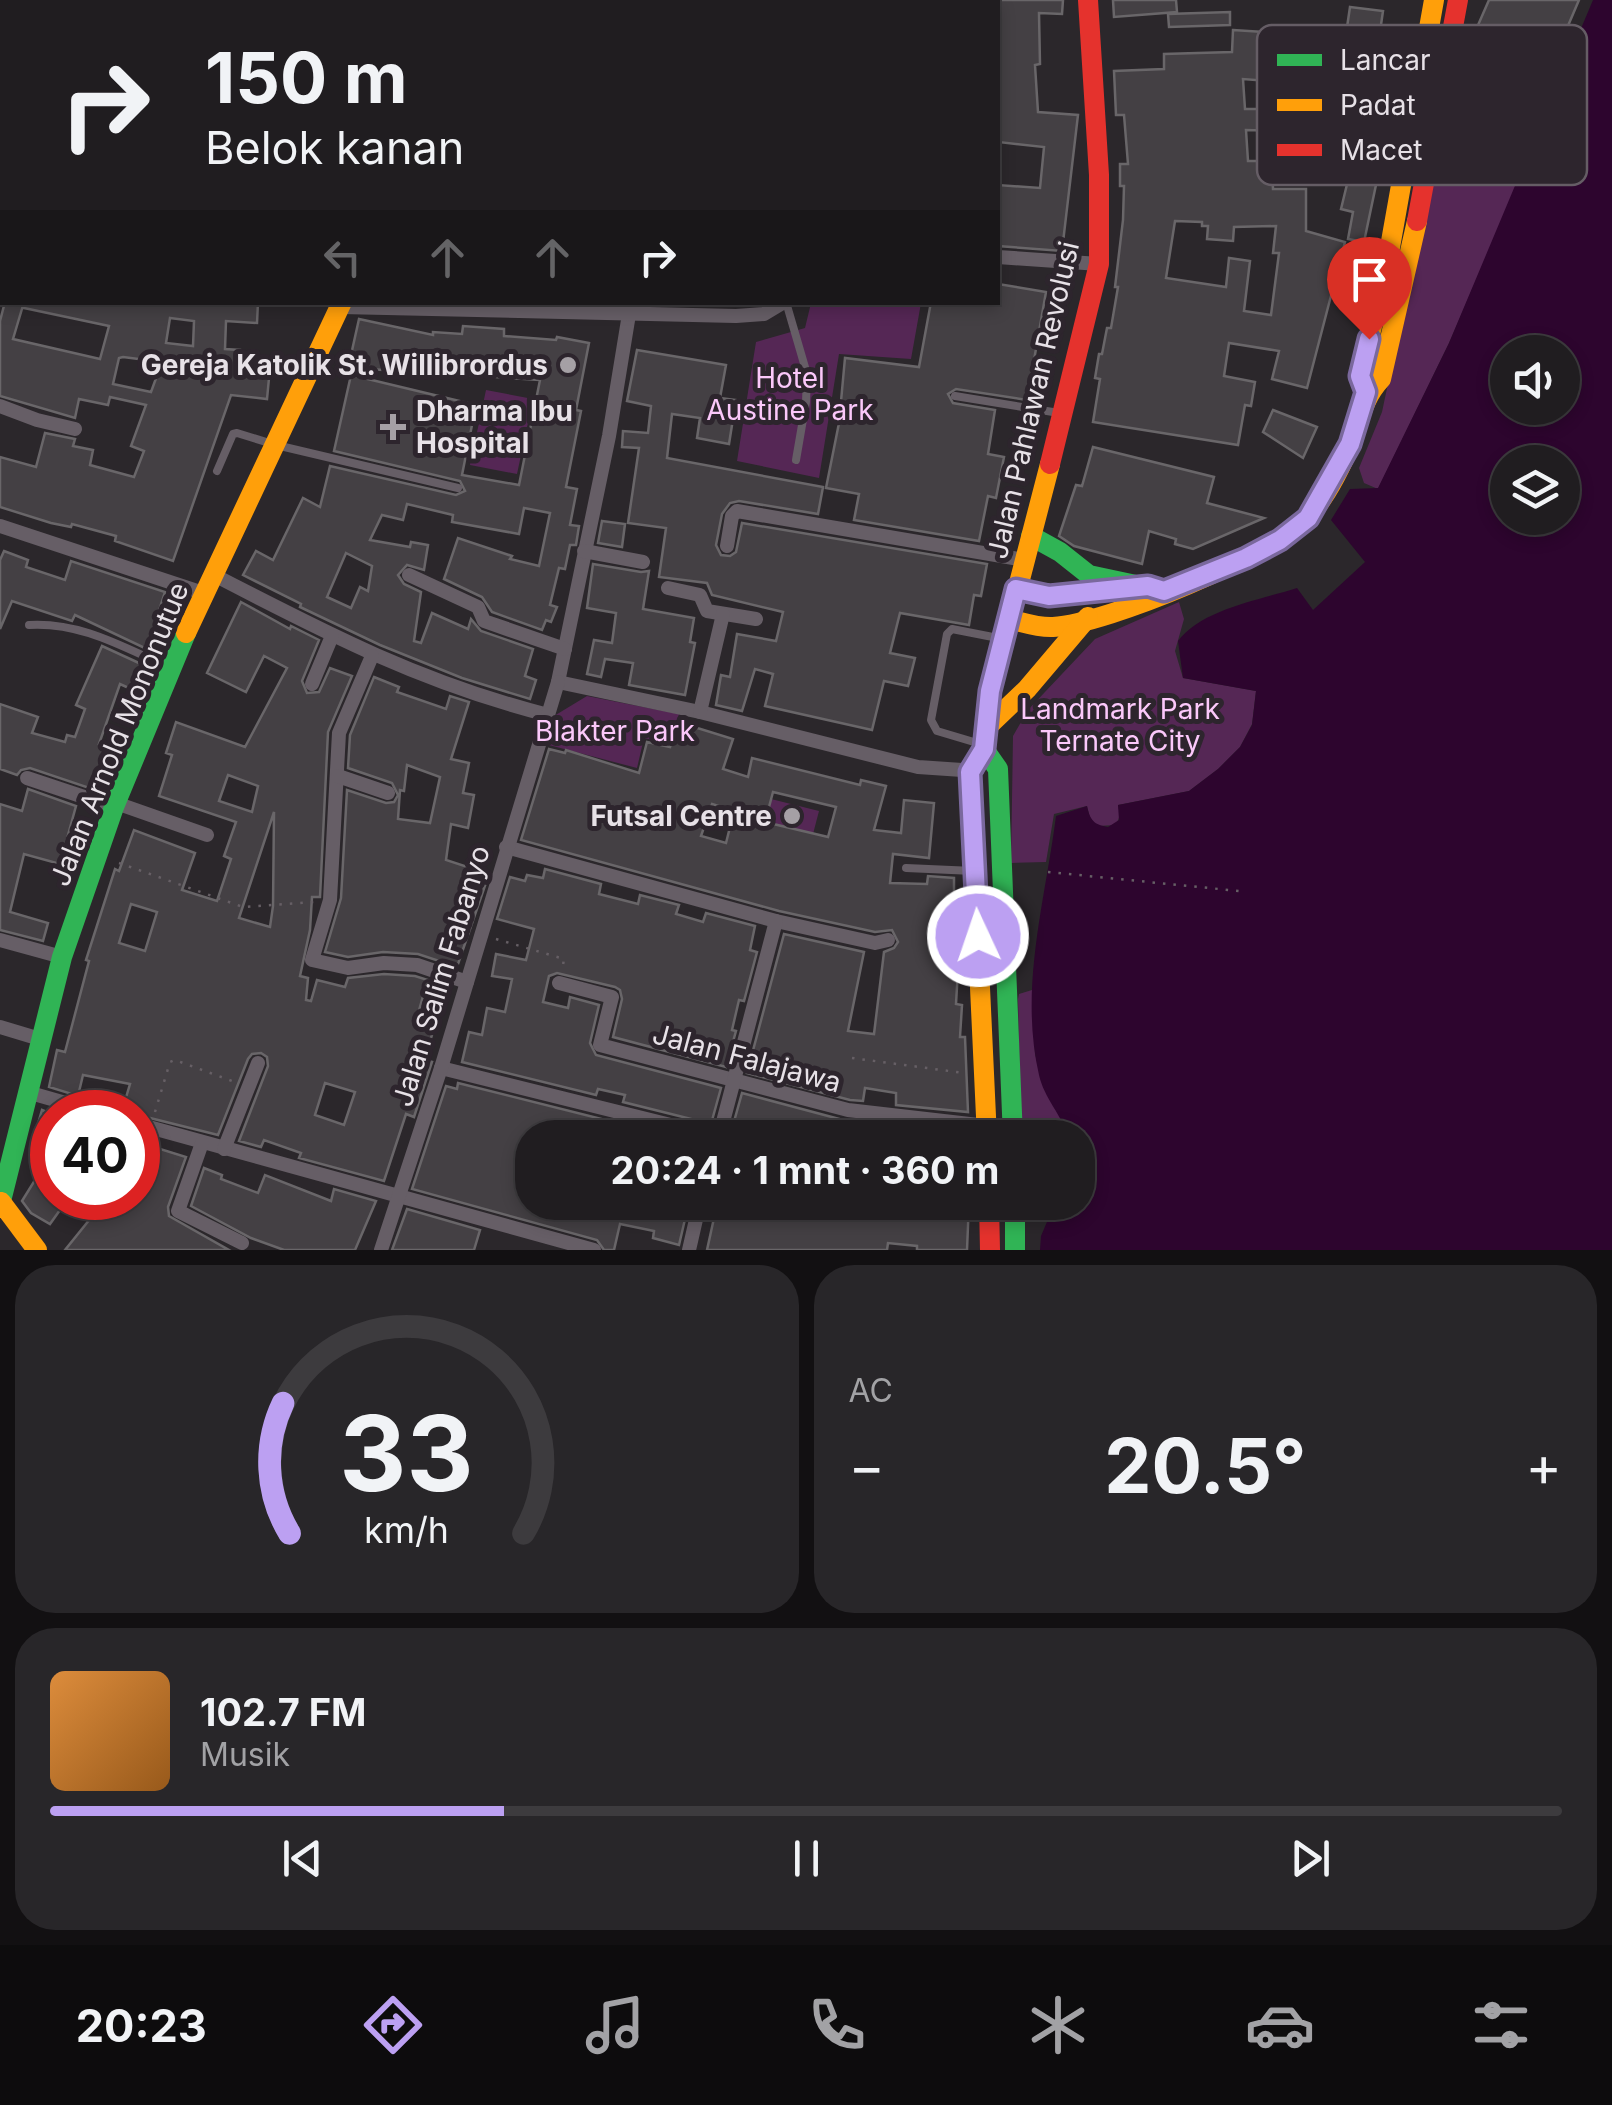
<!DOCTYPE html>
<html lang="id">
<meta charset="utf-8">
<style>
:root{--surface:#201d20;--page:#282629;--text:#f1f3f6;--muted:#a2a2a5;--line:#3d3b3e;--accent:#bca0f2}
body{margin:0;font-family:Inter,sans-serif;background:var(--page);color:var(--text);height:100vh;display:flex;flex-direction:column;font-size:38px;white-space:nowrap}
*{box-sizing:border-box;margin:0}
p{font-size:32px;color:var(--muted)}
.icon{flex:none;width:55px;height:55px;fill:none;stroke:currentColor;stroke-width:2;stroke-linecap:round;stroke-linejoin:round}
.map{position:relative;height:1250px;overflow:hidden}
.details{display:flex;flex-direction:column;gap:15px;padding:15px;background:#121012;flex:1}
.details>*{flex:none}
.guide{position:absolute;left:0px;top:0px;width:1000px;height:305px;box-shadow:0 5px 15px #0003,0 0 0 2px var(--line);background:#201d20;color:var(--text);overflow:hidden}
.tools{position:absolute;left:1490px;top:335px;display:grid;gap:20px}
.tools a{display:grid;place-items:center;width:90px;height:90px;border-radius:50%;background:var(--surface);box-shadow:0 5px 15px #0003,0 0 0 2px var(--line);font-size:50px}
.speed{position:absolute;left:30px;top:1090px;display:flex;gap:20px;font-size:50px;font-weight:700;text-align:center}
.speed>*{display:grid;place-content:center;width:130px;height:130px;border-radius:50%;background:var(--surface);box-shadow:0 5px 15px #0003,0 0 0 2px var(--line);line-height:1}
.speed .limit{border:15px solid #d22;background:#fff;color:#111}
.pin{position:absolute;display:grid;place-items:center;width:85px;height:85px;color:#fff;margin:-102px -42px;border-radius:50% 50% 50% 0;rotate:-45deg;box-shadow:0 0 10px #0007}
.pin .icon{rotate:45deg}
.me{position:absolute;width:110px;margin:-55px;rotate:357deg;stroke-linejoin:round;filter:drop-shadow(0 0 8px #0008)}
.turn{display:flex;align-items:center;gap:35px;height:210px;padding:0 40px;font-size:45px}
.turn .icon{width:130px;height:130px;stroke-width:2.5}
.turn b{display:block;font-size:70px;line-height:85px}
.lanes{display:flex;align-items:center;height:95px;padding:0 40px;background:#0003;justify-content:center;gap:50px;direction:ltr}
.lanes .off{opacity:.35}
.big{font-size:75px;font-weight:700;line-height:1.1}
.details .widget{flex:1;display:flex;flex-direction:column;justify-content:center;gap:15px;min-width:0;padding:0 35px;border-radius:40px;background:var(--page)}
.details .dial{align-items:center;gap:0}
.dial svg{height:260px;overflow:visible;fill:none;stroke:var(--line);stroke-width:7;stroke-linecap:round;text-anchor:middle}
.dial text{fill:var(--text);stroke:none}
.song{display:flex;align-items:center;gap:30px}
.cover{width:120px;height:120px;border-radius:15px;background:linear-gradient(135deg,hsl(30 70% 55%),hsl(30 70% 35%))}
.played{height:10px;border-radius:5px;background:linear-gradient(90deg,var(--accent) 30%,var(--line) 30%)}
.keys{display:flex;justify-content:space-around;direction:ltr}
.heat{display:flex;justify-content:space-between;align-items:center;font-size:55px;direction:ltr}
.details .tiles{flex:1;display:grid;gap:15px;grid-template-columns:1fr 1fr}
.widget:last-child{grid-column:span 2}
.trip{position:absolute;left:515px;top:1120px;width:580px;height:100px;border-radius:40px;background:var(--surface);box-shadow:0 5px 15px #0003,0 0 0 2px var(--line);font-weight:700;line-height:100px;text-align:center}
.tab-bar{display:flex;height:160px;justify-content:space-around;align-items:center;background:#0d0c0d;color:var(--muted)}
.tab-bar .icon{width:70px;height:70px}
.tab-bar .active{color:var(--accent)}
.tab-bar b{font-size:45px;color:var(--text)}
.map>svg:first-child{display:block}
</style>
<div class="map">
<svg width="1612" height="1250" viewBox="0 0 1612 1250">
<rect width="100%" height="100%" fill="#2b272b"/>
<g fill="#552755">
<polygon points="1456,61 1492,70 1551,106 1449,343 1378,489 1364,483 1359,468 1382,412"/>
<polygon points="811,303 921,303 911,359 839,354 819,478 737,461 756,342 805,328"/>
<polygon points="486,390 533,399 517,474 470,465"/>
<polygon points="1179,602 1184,619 1175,651 1183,678 1256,691 1252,724 1240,747 1218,769 1189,791 1118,805 1120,815 1116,825 1097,826 1090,818 1087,806 1054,814 1046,862 1011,863 1013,736 1028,710 1095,639"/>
<polygon points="587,696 679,714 670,744 644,738 637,768 545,744 554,716"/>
<polygon points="771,799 819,811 813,834 765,822"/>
<polygon points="1032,990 1035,1055 1068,1137 1021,1137 1018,999 1019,994"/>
</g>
<path fill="#2d052e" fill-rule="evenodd" d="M1593,0H1612V1250H1040L1041,1236L1055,1203L1078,1202V1138L1068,1137C1062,1115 1044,1098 1039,1075C1019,988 1045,902 1056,816L1087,806C1090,820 1094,825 1108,827L1119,820L1118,805L1189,791L1218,769L1240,747L1252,725L1256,691L1183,678L1178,641C1202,609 1260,600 1297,588L1313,610L1365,562L1331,520L1350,489L1378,488L1449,343ZM1508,352H1562V408H1508ZM1508,462H1562V518H1508Z"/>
<g fill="#444044" stroke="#696669" stroke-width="2.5" fill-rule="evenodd">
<polygon points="998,0 1063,0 1062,14 1039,13 1040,64 1035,65 1038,112 1078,115 1062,251 998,246 998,185 1040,188 1044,147 998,142"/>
<polygon points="1113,0 1176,0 1177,12 1114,17"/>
<polygon points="1489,0 1579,0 1544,82 1468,48"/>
<polygon points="1350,7 1383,11 1372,87 1367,87 1354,153 1381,161 1364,242 1348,239 1353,212 1341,209 1349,176 1314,169 1327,100 1336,102"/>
<polygon points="1230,12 1230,25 1169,27 1168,14"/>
<path d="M1233,30L1280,33L1281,82L1243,79L1245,109H1288L1287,131L1246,130L1248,161H1272L1273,189H1306V231L1345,242L1307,388L1272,379L1279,351L1229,343L1224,376L1255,382L1251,406L1245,405L1238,445L1093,422L1100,379L1095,378L1099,354H1102L1107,328H1111L1118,287H1115L1123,220L1124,186H1120V164H1128L1124,115H1116L1114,71L1164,69V54L1232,52ZM1175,221L1202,222V226H1208L1207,239L1233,241L1234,227L1276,226L1273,253H1279L1271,315L1244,311L1250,261L1229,258L1226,287L1166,278Z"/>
<polygon points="998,284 1046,292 1027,400 956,389 948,394 953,403 995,410 988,454 1004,457 996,498 988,496 979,541 854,520 859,494 826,488 839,423 845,358 919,367 931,302 998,302"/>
<path d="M5,302H24L13,339L100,359L109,326L24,308L25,302H258L257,323L226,321L225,349L240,350L239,374L269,378L267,399L231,395L173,561L115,541L116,536L72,524L71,527L51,523L0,507V457L36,467L45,433L75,439L73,446L93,450L90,465L134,477L144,451L131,446L146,405L110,397L108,405L79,399L75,418L0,396V321ZM170,318L194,321L193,346L166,343ZM123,357L162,362L151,392L113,384L119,358Z"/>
<path d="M359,319L433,335V332L462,334L463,326L504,329V336L556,340L557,337L589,343L576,410L581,411L566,487L577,489L570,525L579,526L576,545H570L565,569L559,568L550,605L557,607L551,622L546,620L542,630L492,612L482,597L444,579L458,538L512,556L510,559L539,566L550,513L524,508L519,534L452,522L453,515L407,504L403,520L382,515L370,540L410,547L411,542L428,545L424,570L407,565L398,575L404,584L421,592L414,641L421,643L432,613L468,629L471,619L481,631L533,649L525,676L536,680L530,699L462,678L380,645L300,607L301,604L243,575L256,551L273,560L303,498L320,507L330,466L456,495L465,491L460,481L334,451L351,375L476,405L462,475L519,485L540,380L353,368L356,356L351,355ZM346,553L372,566L368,591L360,587L351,608L327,597Z"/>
<polygon points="637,350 726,365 720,398 736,400 729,444 697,438 700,418 672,414 667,458 823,487 818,514 739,501 730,503 722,514 716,545 721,555 730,556 736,552 742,523 987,564 981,596 974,595 969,625 900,613 890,653 915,658 908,686 884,681 872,730 765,706 773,674 755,669 742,711 716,705 721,675 730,677 737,634 776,641 783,612 712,595 707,583 659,577 666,528 628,523 639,448 622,447 623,431 648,433 651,406 627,401"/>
<polygon points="1273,410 1317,427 1303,458 1263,432"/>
<polygon points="1093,447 1214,477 1207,503 1264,518 1193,549 1175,544 1176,539 1149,531 1142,564 1074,546 1059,536 1076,485 1082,486"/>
<polygon points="602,521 625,524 622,547 598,543"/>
<polygon points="4,551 28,560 26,567 65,580 71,561 165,592 156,620 161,622 151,651 75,615 72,621 12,601 0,629 0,560"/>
<polygon points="593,564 641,572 649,571 643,609 694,618 690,642 695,643 685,695 629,685 633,663 605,659 601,677 587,674 594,640 612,643 616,613 587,608"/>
<path d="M241,602L290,629L291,626L319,640L302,681L307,693L319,692L330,668L352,676L328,732L320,897H312L310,930L300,976L308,978L306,1000L311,1001L317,980L345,987L348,978L384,974L415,976L450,987L448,995L425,989L418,1014L437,1019L424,1060L432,1062L414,1117L406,1114L384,1181L299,1158L301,1153L264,1140L261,1147L239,1141L268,1066L267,1057L261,1053L252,1054L248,1059L218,1135L122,1111L130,1084L83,1075L78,1096L49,1087L57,1050L65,1052L89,961L86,960L115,869L119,871L134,830L195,853L182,890L217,901L231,859L224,856L236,822L159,796L172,755L166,753L176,722L245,747L287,668L264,656L246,692L207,673ZM228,775L258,786L252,812L219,801ZM274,812L273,906L270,927L239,918ZM131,904L157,912L145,951L119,943ZM325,1083L355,1092L344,1125L315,1115Z"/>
<polygon points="102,646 152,669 142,694 120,684 99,744 113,748 101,792 30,768 21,770 17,775 0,769 0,704 38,717 32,733 65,742 67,735 75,737 85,709 76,705"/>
<path d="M374,677L399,687L397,692L446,709L450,696L469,702L451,759L469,763L463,793L474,795L468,828L451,824L446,860L489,874L457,967L418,954L383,952L348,957L325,952L341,898L347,790L386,803L394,802L398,795L392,783L348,768L350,735ZM407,765L440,777L430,823L398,819L400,790L404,791Z"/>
<path d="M678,722L733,739L723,769L748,777L752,758L860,785L861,780L886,786L874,830L901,833L904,800L934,803L929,858L893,854L890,883L927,884L928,876L954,878V892H957L952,952L959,953L956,1004L962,1005L960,1037H965L968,1112L896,1105V1093L865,1088L863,1101L850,1100L747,1073L784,934L864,952L848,1031L874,1034L884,952L894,948L898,942L892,930L875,932L779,911L521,840L549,749L565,753L566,750L639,773L647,742L670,747ZM773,792L836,807L828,837L765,822ZM712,804L734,811L726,843L701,836Z"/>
<polygon points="28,789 76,806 60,864 24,854 10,912 48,923 43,941 0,930 0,804 22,811"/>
<polygon points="545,869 601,884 599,894 638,904 640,895 679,905 676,914 703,922 706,913 755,926 750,950 757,952 744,1001 739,1000 732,1030 736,1031 726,1067 613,1037 622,999 620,990 615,987 557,973 549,976 543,1002 568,1008 570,997 599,1005 590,1043 596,1055 721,1088 711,1124 623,1102 625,1095 598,1089 596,1095 462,1062 469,1032 482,1035 487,1008 505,1012 512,979 492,976 496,954 526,960 534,929 497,919 510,877 525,881 527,875 543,878"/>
<polygon points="458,1083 677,1138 570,1138 541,1133 540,1138 532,1138 532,1202 689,1202 679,1245 653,1238 654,1231 620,1224 614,1250 604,1250 597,1240 412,1189 446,1086 457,1089"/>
<polygon points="742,1093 858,1124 932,1130 932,1138 736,1138 730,1136"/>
<polygon points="42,1110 52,1114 52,1198 100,1198 109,1203 114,1198 138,1198 138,1151 141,1143 186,1157 168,1207 169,1216 229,1250 65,1250 90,1219 65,1203 50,1224 31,1213 22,1201 45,1164 35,1161 48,1127 38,1124"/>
<polygon points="204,1168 222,1175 221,1179 258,1193 265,1175 331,1201 334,1189 376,1201 355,1250 284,1250 251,1238 191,1206"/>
<polygon points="780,1202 796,1202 797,1215 829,1218 830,1202 969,1202 967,1250 917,1250 917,1246 888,1243 887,1250 707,1250 716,1209 771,1220 772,1207 779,1208"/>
<polygon points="407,1209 480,1230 474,1250 392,1250"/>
</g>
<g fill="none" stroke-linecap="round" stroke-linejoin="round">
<g stroke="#665f65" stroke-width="2.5" stroke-dasharray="2.5 8" stroke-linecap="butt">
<polyline points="142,0 142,2"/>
<polyline points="119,863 243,907 314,902"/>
<polyline points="1048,872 1239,891"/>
<polyline points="496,939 564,959 563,965"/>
<polyline points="852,1058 964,1073"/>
<polyline points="155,1112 170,1062 175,1060 232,1081"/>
</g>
<g stroke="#665e66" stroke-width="8">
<polyline points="187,2 187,0"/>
<polyline points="786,302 807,374 806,402 796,460"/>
<polyline points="955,396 1059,413"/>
<polyline points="217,471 233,434 237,433 276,445 458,488"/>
<path d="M29,625C80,622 121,646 166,666"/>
<polyline points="984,745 937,731 931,720 947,634 952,629 1003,639"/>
<polyline points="906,868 974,871"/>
</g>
<g stroke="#665e66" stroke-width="14">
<polyline points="468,2 468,0"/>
<polyline points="642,2 642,0"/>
<polyline points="861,2 862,0"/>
<polyline points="998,257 1099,264"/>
<polyline points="631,302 609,436 558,682 700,712 918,767 977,771"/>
<polyline points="341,307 736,316 764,314 784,302"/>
<polyline points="0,406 37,420 75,429"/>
<polyline points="0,526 203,593"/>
<polyline points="727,546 732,516 737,511 1024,560"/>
<polyline points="584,551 643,562"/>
<path d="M212,574C326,633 422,683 548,715"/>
<polyline points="409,575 478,607 484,621 565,649"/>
<polyline points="668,588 700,595 707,611 756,619"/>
<polyline points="372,656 339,733 330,900 312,960 348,968 384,963 417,965 467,982"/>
<polyline points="312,684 332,636"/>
<polyline points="700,712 723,614"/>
<polyline points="338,776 388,793"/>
<polyline points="27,778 114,807"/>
<polyline points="116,803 207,835"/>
<polyline points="776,921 875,943 888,940"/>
<polyline points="0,940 62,957"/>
<polyline points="559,983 612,997 600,1045 848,1110 987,1126"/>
<polyline points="0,1027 40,1039"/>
<polyline points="441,1068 719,1137 776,921 506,847"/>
<polyline points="27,1092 97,1112"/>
<polyline points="138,1124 594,1250"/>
<polyline points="202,1143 178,1211 242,1243"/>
<polyline points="224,1149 258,1063"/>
<polyline points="381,1250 441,1068 558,682"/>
<polyline points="689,1250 700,1202"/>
</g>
<g stroke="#30b455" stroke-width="20">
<polyline points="1031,536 1060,552 1089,575 1164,591"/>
<polyline points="984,749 998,769 1013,1138"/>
<polyline points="1015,1202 1015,1250"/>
<polyline points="0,1205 62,957 114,807 186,633"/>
</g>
<g stroke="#ff9f0a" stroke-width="20">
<polyline points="0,40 2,40"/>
<polyline points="1366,392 1360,376 1387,264 1434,0"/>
<polyline points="1016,589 1049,597 1121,588"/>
<path d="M1008,619C1022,622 1038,628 1053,627C1108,623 1274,555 1310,514C1328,494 1342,465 1352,440C1360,418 1364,397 1381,379L1417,221"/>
<polyline points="186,633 342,302"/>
<polyline points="986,728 1027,689 1088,617"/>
<polyline points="987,1138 970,772 984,749 991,691 1050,464"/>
<polyline points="1,1202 37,1250"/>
</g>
<g stroke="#e5322d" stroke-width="20">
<polyline points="365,0 365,2"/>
<polyline points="1417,221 1458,0"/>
<polyline points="1050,464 1099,264 1099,175 1088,0"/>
<polyline points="989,1202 990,1250"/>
</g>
</g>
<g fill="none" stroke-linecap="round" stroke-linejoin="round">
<g stroke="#7a689d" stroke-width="25">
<polyline id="route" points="978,936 970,772 984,749 990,691 1016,589 1049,596 1148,586 1164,591 1246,558 1280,540 1308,518 1350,444 1366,392 1360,376 1369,339"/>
</g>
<use href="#route" stroke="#bca0f2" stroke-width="18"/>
</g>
<g fill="#a5a0a5" stroke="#2d252d" stroke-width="4">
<circle cx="568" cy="365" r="10"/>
<path d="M388 412h10v10h10v10h-10v10h-10v-10h-10v-10h10z"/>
<circle cx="792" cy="816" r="10"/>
</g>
<g text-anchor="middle" stroke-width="10" stroke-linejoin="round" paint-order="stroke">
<g font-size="28" font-weight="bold" fill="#e7e1e7" stroke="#2d252d" text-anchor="end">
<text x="548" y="375">Gereja Katolik St. Willibrordus</text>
<text x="416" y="421" text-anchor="start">Dharma Ibu<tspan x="416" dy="32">Hospital</tspan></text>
<text x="772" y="826">Futsal Centre</text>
</g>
<g font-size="28" fill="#fbc8fa" stroke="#2d252d">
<text x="790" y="388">Hotel<tspan x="790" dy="32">Austine Park</tspan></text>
<text x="1120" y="719">Landmark Park<tspan x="1120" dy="32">Ternate City</tspan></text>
<text x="615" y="741">Blakter Park</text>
</g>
<g font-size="28" fill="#e7e1e7" stroke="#2d252d">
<text transform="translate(1033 400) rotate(-77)" y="10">Jalan Pahlawan Revolusi</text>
<text transform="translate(119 734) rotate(-68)" y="10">Jalan Arnold Mononutue</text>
<text transform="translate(441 976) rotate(-73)" y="10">Jalan Salim Fabanyo</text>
<text transform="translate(747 1058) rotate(15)" y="10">Jalan Falajawa</text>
</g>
</g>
<rect x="1257" y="25" width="330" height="160" rx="15" fill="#2d252d" stroke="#655d65" stroke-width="2.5"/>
<rect x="1277" y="54" width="45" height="12" fill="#30b455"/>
<rect x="1277" y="99" width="45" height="12" fill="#ff9f0a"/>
<rect x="1277" y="144" width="45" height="12" fill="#e5322d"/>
<g font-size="28" fill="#e7e1e7">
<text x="1340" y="70">Lancar</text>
<text x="1340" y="115">Padat</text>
<text x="1340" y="160">Macet</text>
</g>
</svg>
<div class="tools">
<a><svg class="icon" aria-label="sound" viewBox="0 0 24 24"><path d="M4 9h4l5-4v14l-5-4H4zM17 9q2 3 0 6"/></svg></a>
<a><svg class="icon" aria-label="layers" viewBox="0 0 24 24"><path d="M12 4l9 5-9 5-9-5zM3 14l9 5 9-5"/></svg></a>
</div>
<div class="speed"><div class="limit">40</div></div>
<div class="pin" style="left:1369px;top:339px;background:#d93025"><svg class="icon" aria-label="arrive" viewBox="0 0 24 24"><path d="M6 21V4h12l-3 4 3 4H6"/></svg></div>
<svg class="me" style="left:978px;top:936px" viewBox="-20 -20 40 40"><circle r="17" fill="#bca0f2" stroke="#fff" stroke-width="3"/><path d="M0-11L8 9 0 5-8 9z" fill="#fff"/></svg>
<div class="trip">20:24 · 1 mnt · 360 m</div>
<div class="guide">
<div class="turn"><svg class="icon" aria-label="right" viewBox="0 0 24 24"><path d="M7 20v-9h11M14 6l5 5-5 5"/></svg><div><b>150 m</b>Belok kanan</div></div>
<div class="lanes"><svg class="icon off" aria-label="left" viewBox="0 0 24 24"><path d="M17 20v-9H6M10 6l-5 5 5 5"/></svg><svg class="icon off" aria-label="ahead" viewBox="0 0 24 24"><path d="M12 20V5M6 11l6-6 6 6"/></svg><svg class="icon off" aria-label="ahead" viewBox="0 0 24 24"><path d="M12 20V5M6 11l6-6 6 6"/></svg><svg class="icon" aria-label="right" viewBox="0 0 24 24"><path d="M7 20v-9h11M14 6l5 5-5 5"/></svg></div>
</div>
</div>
<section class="details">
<div class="tiles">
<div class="widget dial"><svg viewBox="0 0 100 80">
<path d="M14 69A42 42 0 1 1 86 69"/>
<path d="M14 69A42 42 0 0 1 12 29" stroke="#bca0f2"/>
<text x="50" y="56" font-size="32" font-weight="700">33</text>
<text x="50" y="72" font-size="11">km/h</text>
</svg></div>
<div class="widget"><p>AC</p>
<div class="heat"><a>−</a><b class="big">20.5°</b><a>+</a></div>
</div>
<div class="widget">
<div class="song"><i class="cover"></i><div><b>102.7 FM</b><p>Musik</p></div></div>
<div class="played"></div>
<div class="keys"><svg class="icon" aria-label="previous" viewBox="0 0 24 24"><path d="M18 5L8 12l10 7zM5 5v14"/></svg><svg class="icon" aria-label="pause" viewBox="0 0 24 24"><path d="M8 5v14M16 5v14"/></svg><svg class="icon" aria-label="next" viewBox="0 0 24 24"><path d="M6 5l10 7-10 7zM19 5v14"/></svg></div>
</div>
</div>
</section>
<nav class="tab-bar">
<b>20:23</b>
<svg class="icon active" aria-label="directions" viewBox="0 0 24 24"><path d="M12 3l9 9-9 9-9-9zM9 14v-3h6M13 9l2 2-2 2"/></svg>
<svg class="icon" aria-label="music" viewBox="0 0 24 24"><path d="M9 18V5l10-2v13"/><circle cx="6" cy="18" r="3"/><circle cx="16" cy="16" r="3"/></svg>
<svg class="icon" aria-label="phone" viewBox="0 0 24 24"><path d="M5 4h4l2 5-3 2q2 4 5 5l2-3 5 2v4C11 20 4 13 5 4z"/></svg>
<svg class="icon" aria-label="climate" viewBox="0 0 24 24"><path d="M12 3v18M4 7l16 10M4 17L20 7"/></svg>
<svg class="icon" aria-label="car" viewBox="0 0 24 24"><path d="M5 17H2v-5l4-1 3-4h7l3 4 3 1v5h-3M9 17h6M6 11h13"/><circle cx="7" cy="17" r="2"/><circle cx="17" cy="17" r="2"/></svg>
<svg class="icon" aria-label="filters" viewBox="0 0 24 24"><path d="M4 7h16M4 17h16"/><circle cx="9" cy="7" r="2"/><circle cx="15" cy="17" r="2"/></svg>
</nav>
